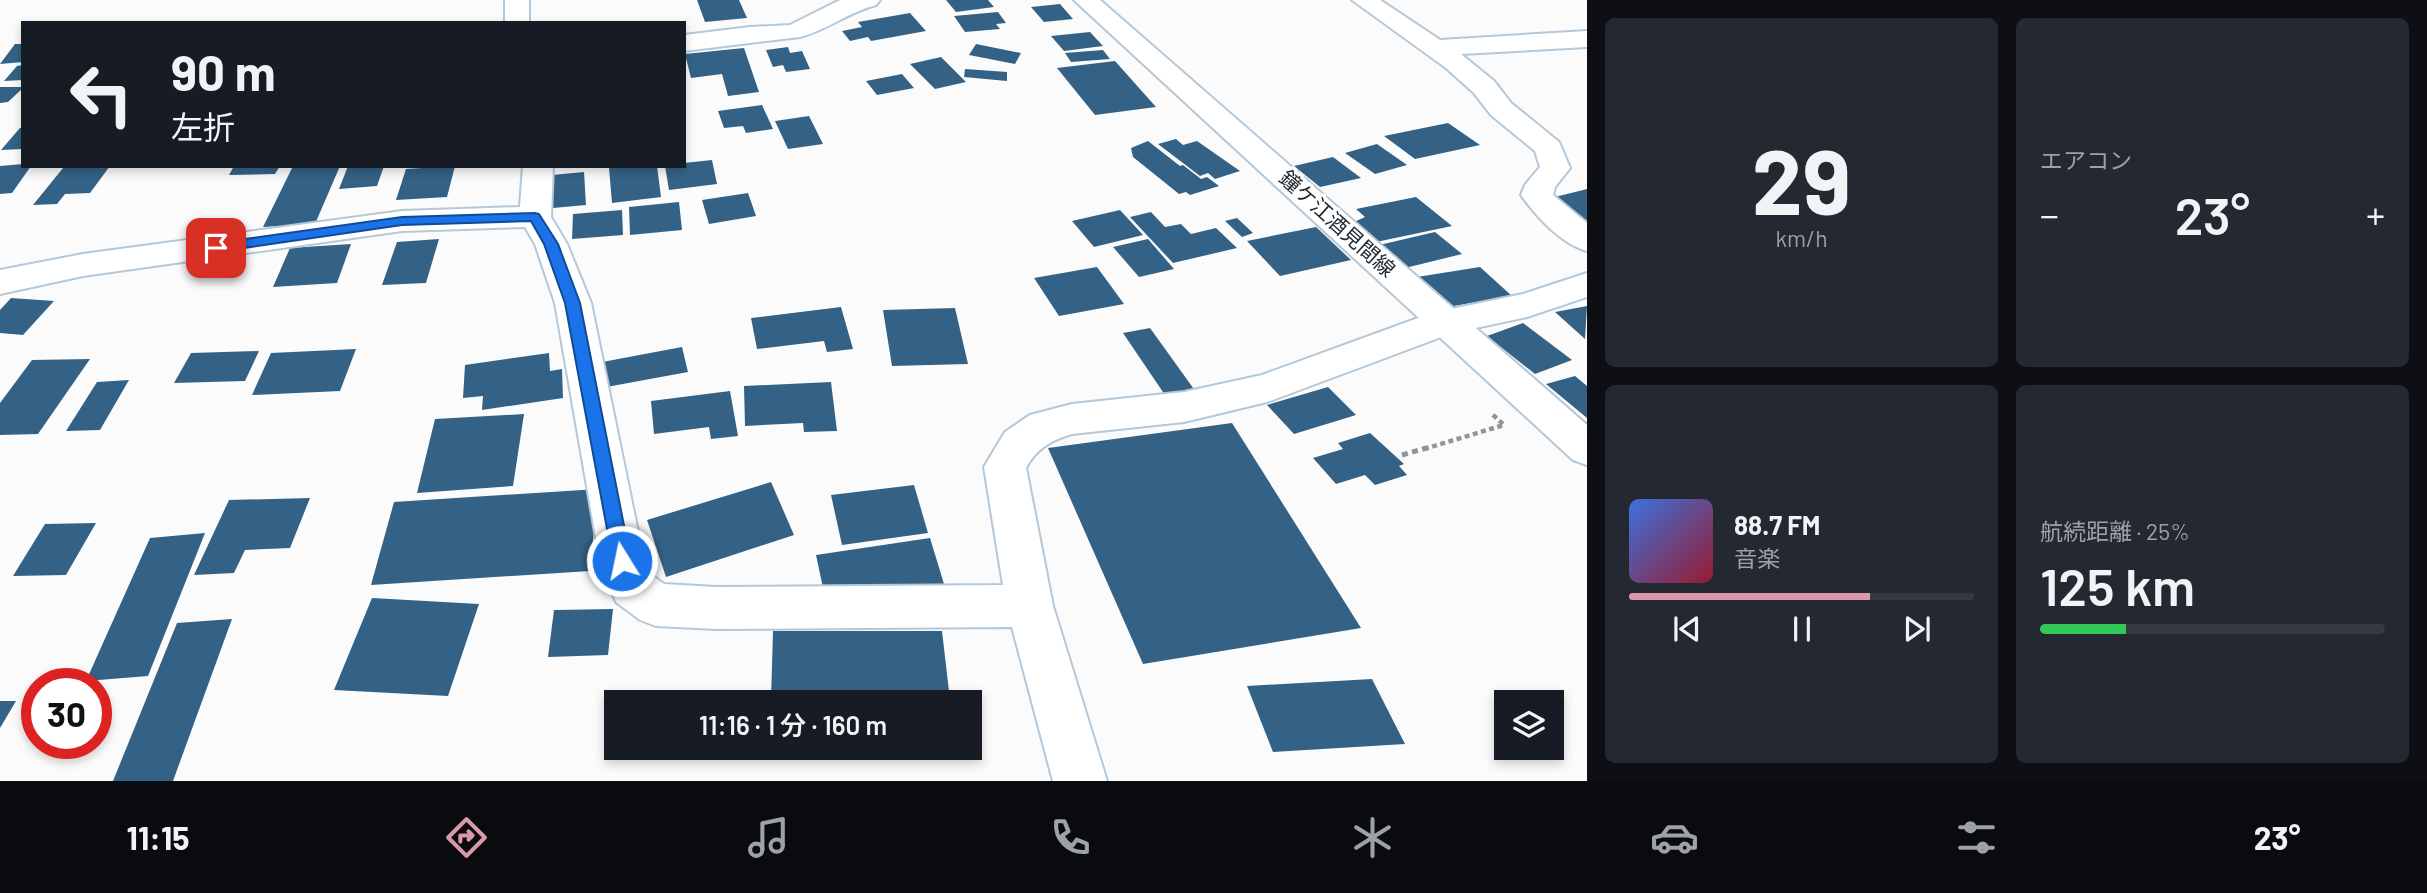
<!DOCTYPE html>
<html lang="ja">
<meta charset="utf-8">
<style>
:root{--surface:#171b24;--page:#242831;--text:#f1f3f6;--muted:#9ea1a6;--line:#363941;--accent:#d999a9}
body{margin:0;font-family:Barlow,"Noto Sans JP",sans-serif;background:var(--page);color:var(--text);height:100vh;display:flex;flex-direction:column;font-size:26px;white-space:nowrap}
*{box-sizing:border-box;margin:0}
p{font-size:23px;color:var(--muted)}
.icon{flex:none;width:38px;height:38px;fill:none;stroke:currentColor;stroke-width:2;stroke-linecap:round;stroke-linejoin:round}
.map{position:relative;flex:1;overflow:hidden}
.sheet{display:flex;flex-direction:column;gap:18px;padding:18px;background:#0d0f14;width:840px}
.sheet>*{flex:none}
.guide{position:absolute;left:21px;top:21px;width:665px;height:147px;border-radius:0px;box-shadow:0 4px 10px #0003;background:#171b24;color:var(--text);overflow:hidden}
.fabs{position:absolute;left:1494px;top:690px;display:grid;gap:14px}
.fabs a{display:grid;place-items:center;width:70px;height:70px;border-radius:0px;background:var(--surface);box-shadow:0 4px 10px #0003;font-size:35px}
.speed{position:absolute;left:21px;top:668px;display:flex;gap:14px;font-size:35px;font-weight:700;text-align:center}
.speed>*{display:grid;place-content:center;width:91px;height:91px;border-radius:50%;background:var(--surface);box-shadow:0 4px 10px #0003;line-height:1}
.speed .limit{border:10px solid #d22;background:#fff;color:#111}
.pin{position:absolute;display:grid;place-items:center;width:60px;height:60px;color:#fff;margin:-30px;border-radius:14px;box-shadow:0 4px 10px #0006}
.me{position:absolute;width:77px;margin:-38px;rotate:350deg;stroke-linejoin:round;filter:drop-shadow(0 0 5px #0008)}
.turn{display:flex;align-items:center;gap:24px;height:147px;padding:0 35px;font-size:32px}
.turn .icon{width:91px;height:91px;stroke-width:2.5}
.turn b{display:block;font-size:49px;line-height:60px}
.big{font-size:52px;font-weight:600;line-height:1.1}
.sheet .card{flex:1;display:flex;flex-direction:column;justify-content:center;gap:10px;min-width:0;padding:0 24px;border-radius:10px;background:var(--page)}
.sheet .dial{align-items:center;gap:0}
.dial b{font-size:91px;line-height:1}
.song{display:flex;align-items:center;gap:21px}
.cover{width:84px;height:84px;border-radius:10px;background:linear-gradient(135deg,hsl(220 70% 55%),hsl(350 70% 35%))}
.played{height:7px;border-radius:4px;background:linear-gradient(90deg,var(--accent) 70%,var(--line) 70%)}
.keys{display:flex;justify-content:space-around;direction:ltr}
.heat{display:flex;justify-content:space-between;align-items:center;font-size:38px;direction:ltr}
.charge{height:10px;border-radius:5px;background:linear-gradient(90deg,#34c759 25%,var(--line) 0)}
.sheet .tiles{flex:1;display:grid;gap:18px;grid-template-columns:repeat(2,1fr)}
.trip{position:absolute;left:604px;top:690px;width:378px;height:70px;border-radius:0px;background:var(--surface);box-shadow:0 4px 10px #0003;font-weight:600;line-height:70px;text-align:center}
.tab-bar{display:flex;height:112px;justify-content:space-around;align-items:center;background:#090b0e;color:var(--muted)}
.tab-bar .icon{width:49px;height:49px}
.tab-bar .active{color:var(--accent)}
.tab-bar b{font-size:32px;color:var(--text)}
main{display:flex;flex:1;min-height:0}
.map>svg:first-child{display:block}
</style>
<main>
<div class="map">
<svg width="1587" height="781" viewBox="0 0 1587 781">
<rect width="100%" height="100%" fill="#fbfbfb"/>
<g fill="#346286">
<polygon points="697,0 739,0 747,18 705,22"/>
<polygon points="946,0 988,0 994,7 956,12"/>
<polygon points="1060,4 1073,19 1044,22 1031,7"/>
<polygon points="998,12 1006,23 996,24 1000,29 965,32 954,16"/>
<polygon points="910,13 926,31 871,41 868,37 850,41 842,31 862,27 858,22"/>
<polygon points="1090,32 1103,46 1064,51 1051,36"/>
<polygon points="15,44 23,44 23,62 0,64"/>
<polygon points="976,44 1021,53 1015,64 969,55"/>
<polygon points="788,47 790,53 802,51 810,69 786,72 783,65 773,67 766,50"/>
<polygon points="744,48 759,92 728,96 722,74 691,78 685,54"/>
<polygon points="1103,50 1110,59 1071,62 1065,53"/>
<polygon points="941,57 966,82 935,89 910,64"/>
<polygon points="1115,61 1156,107 1095,115 1057,68"/>
<polygon points="23,65 23,80 4,81 17,66"/>
<polygon points="965,69 1007,72 1007,81 964,77"/>
<polygon points="902,74 914,88 877,95 866,81"/>
<polygon points="0,87 23,87 23,88 8,102 0,103"/>
<polygon points="762,105 773,129 746,133 743,126 724,128 718,111"/>
<polygon points="809,116 823,144 788,149 775,121"/>
<polygon points="1448,123 1480,145 1415,159 1384,136"/>
<polygon points="20,128 23,128 23,149 1,150"/>
<polygon points="1176,139 1183,145 1197,141 1240,171 1215,179 1208,173 1200,176 1158,144"/>
<polygon points="1148,141 1180,166 1183,165 1201,179 1207,177 1219,186 1190,195 1186,192 1179,194 1133,157 1131,148"/>
<polygon points="1377,144 1407,165 1375,174 1345,153"/>
<polygon points="1333,157 1361,178 1320,187 1294,166"/>
<polygon points="712,160 717,184 669,190 665,166 684,166 684,163"/>
<polygon points="23,164 31,166 12,193 0,194 0,166"/>
<polygon points="110,166 90,193 65,194 57,204 33,205 63,168"/>
<polygon points="234,166 280,166 275,174 229,175"/>
<polygon points="293,166 340,166 315,224 263,227"/>
<polygon points="348,166 384,166 377,186 339,189"/>
<polygon points="455,166 447,197 396,200 406,169"/>
<polygon points="627,166 657,166 661,197 612,203 609,168"/>
<polygon points="584,172 586,205 553,208 552,175"/>
<polygon points="1587,189 1587,220 1584,220 1551,198"/>
<polygon points="748,193 756,216 709,224 702,200"/>
<polygon points="1416,197 1452,226 1376,242 1354,222 1365,217 1356,209"/>
<polygon points="679,202 682,230 630,235 629,207"/>
<polygon points="622,210 623,235 572,239 573,214"/>
<polygon points="1120,210 1143,235 1094,247 1072,221"/>
<polygon points="1151,212 1165,227 1181,224 1191,234 1216,228 1237,248 1173,263 1130,217"/>
<polygon points="1237,218 1253,233 1242,237 1225,221"/>
<polygon points="1316,227 1351,260 1280,276 1247,241"/>
<polygon points="1435,232 1462,254 1401,269 1375,246"/>
<polygon points="439,239 426,283 382,285 397,242"/>
<polygon points="1148,239 1174,269 1139,277 1113,247"/>
<polygon points="351,244 337,283 273,287 290,248"/>
<polygon points="1097,267 1124,304 1059,316 1034,278"/>
<polygon points="1480,267 1512,296 1448,307 1417,277"/>
<polygon points="11,298 54,301 23,335 0,333 0,310"/>
<polygon points="1587,306 1585,339 1555,312"/>
<polygon points="841,307 853,349 827,352 824,341 757,349 751,318"/>
<polygon points="955,308 968,364 892,366 883,310"/>
<polygon points="1523,323 1572,360 1535,374 1487,336"/>
<polygon points="1150,328 1196,392 1167,398 1123,333"/>
<polygon points="682,347 688,372 601,388 597,363"/>
<polygon points="356,349 340,391 252,395 271,353"/>
<polygon points="259,351 245,381 174,383 191,353"/>
<polygon points="549,353 550,371 562,369 563,398 482,410 483,396 463,398 465,365"/>
<polygon points="90,359 38,434 0,435 0,403 32,360"/>
<polygon points="1575,376 1587,386 1587,418 1546,384"/>
<polygon points="129,380 100,430 66,431 97,382"/>
<polygon points="831,382 837,431 804,432 803,423 745,426 744,386"/>
<polygon points="1328,387 1356,415 1294,434 1267,405"/>
<polygon points="730,391 738,436 711,439 709,427 654,434 651,401"/>
<polygon points="524,414 513,486 417,493 435,419"/>
<polygon points="1232,423 1361,628 1143,664 1048,448"/>
<polygon points="1370,433 1404,464 1399,466 1407,475 1375,485 1365,475 1336,484 1313,458 1343,449 1338,443"/>
<polygon points="771,482 794,535 666,577 647,520"/>
<polygon points="914,485 928,533 842,545 831,495"/>
<polygon points="598,489 590,571 371,585 394,502"/>
<polygon points="310,498 290,548 245,550 234,573 194,575 229,500"/>
<polygon points="96,523 66,575 13,576 45,524"/>
<polygon points="205,533 148,676 86,681 150,538"/>
<polygon points="930,538 944,584 826,602 816,555"/>
<polygon points="372,598 479,604 448,696 334,690"/>
<polygon points="613,609 608,655 548,657 554,610"/>
<polygon points="232,619 173,781 113,781 177,623"/>
<polygon points="773,631 942,631 950,700 771,699"/>
<polygon points="1372,679 1405,744 1273,752 1247,686"/>
<polygon points="0,701 16,701 0,728"/>
</g>
<g fill="none" stroke-linecap="round" stroke-linejoin="round">
<g stroke="#b5c8d8" stroke-width="4">
<g id="minor">
<rect x="505" y="0" width="24" height="23"/>
<path d="M840,0H880L876,5C849,12 827,30 800,37L684,51V35L750,27L790,25Z"/>
<path d="M1352,0H1380L1440,40L1587,31V47L1461,54L1494,81L1511,103L1559,142L1570,168L1555,187L1553,195L1587,223V251C1561,244 1536,216 1521,195L1525,185L1540,167L1535,151L1491,115L1474,93L1446,68Z"/>
<path d="M523,166H553L551,217L567,244L591,303L644,561L649,573L664,584L716,587L1003,585L984,467L1005,432L1030,415L1072,404L1184,392L1262,375L1432,313L1523,294L1587,273V297L1527,317L1452,333L1267,402L1184,422L1072,434C1051,440 1036,449 1026,468L1053,606L1107,781H1053L1012,627L716,629L656,626L640,620L616,602L600,561L555,303L535,244L525,227L402,231L83,276L0,294V270L83,254L402,211L520,207Z"/>
</g>
</g>
<g stroke="#b5c8d8" stroke-width="4">
<polygon id="major" points="1074,0 1100,0 1587,425 1587,465 1573,460"/>
</g>
<polyline stroke="#919598" stroke-width="4.5" stroke-dasharray="5 3.5" stroke-linecap="butt" points="1424,449 1504,425 1492,414"/>
<polyline stroke="#919598" stroke-width="5" stroke-dasharray="6 4.5" stroke-linecap="butt" points="1402,455 1430,447"/>
<use href="#minor" fill="#fff" fill-rule="evenodd"/>
<use href="#major" fill="#fff" fill-rule="evenodd"/>
</g>
<polygon fill="#1a73e8" stroke="#114b97" stroke-width="2" points="535,213 539,214 558,244 580,303 631,561 629,567 622,569 615,567 613,561 565,303 544,244 531,221 402,225 216,252 209,248 216,243 402,217"/>
<g text-anchor="middle" stroke-width="7" stroke-linejoin="round" paint-order="stroke">
<g font-size="21" fill="#232a30" stroke="#fff">
<text transform="translate(1337 224) rotate(42)" y="7">鐘ケ江酒見間線</text>
</g>
</g>
</svg>
<div class="fabs">
<a><svg class="icon" aria-label="layers" viewBox="0 0 24 24"><path d="M12 4l9 5-9 5-9-5zM3 14l9 5 9-5"/></svg></a>
</div>
<div class="speed"><div class="limit">30</div></div>
<div class="pin" style="left:216px;top:248px;background:#d93025"><svg class="icon" aria-label="arrive" viewBox="0 0 24 24"><path d="M6 21V4h12l-3 4 3 4H6"/></svg></div>
<svg class="me" style="left:622px;top:561px" viewBox="-20 -20 40 40"><circle r="17" fill="#1a73e8" stroke="#fff" stroke-width="3"/><path d="M0-11L8 9 0 5-8 9z" fill="#fff"/></svg>
<div class="trip">11:16 · 1 分 · 160 m</div>
<div class="guide">
<div class="turn"><svg class="icon" aria-label="left" viewBox="0 0 24 24"><path d="M17 20v-9H6M10 6l-5 5 5 5"/></svg><div><b>90 m</b>左折</div></div>
</div>
</div>
<section class="sheet">
<div class="tiles">
<div class="card dial"><b>29</b><p>km/h</p></div>
<div class="card"><p>エアコン</p>
<div class="heat"><a>−</a><b class="big">23°</b><a>+</a></div>
</div>
<div class="card">
<div class="song"><i class="cover"></i><div><b>88.7 FM</b><p>音楽</p></div></div>
<div class="played"></div>
<div class="keys"><svg class="icon" aria-label="previous" viewBox="0 0 24 24"><path d="M18 5L8 12l10 7zM5 5v14"/></svg><svg class="icon" aria-label="pause" viewBox="0 0 24 24"><path d="M8 5v14M16 5v14"/></svg><svg class="icon" aria-label="next" viewBox="0 0 24 24"><path d="M6 5l10 7-10 7zM19 5v14"/></svg></div>
</div>
<div class="card"><p>航続距離 · 25%</p><b class="big">125 km</b><div class="charge"></div></div>
</div>
</section>
</main>
<nav class="tab-bar">
<b>11:15</b>
<svg class="icon active" aria-label="directions" viewBox="0 0 24 24"><path d="M12 3l9 9-9 9-9-9zM9 14v-3h6M13 9l2 2-2 2"/></svg>
<svg class="icon" aria-label="music" viewBox="0 0 24 24"><path d="M9 18V5l10-2v13"/><circle cx="6" cy="18" r="3"/><circle cx="16" cy="16" r="3"/></svg>
<svg class="icon" aria-label="phone" viewBox="0 0 24 24"><path d="M5 4h4l2 5-3 2q2 4 5 5l2-3 5 2v4C11 20 4 13 5 4z"/></svg>
<svg class="icon" aria-label="climate" viewBox="0 0 24 24"><path d="M12 3v18M4 7l16 10M4 17L20 7"/></svg>
<svg class="icon" aria-label="car" viewBox="0 0 24 24"><path d="M5 17H2v-5l4-1 3-4h7l3 4 3 1v5h-3M9 17h6M6 11h13"/><circle cx="7" cy="17" r="2"/><circle cx="17" cy="17" r="2"/></svg>
<svg class="icon" aria-label="filters" viewBox="0 0 24 24"><path d="M4 7h16M4 17h16"/><circle cx="9" cy="7" r="2"/><circle cx="15" cy="17" r="2"/></svg>
<b>23°</b>
</nav>
